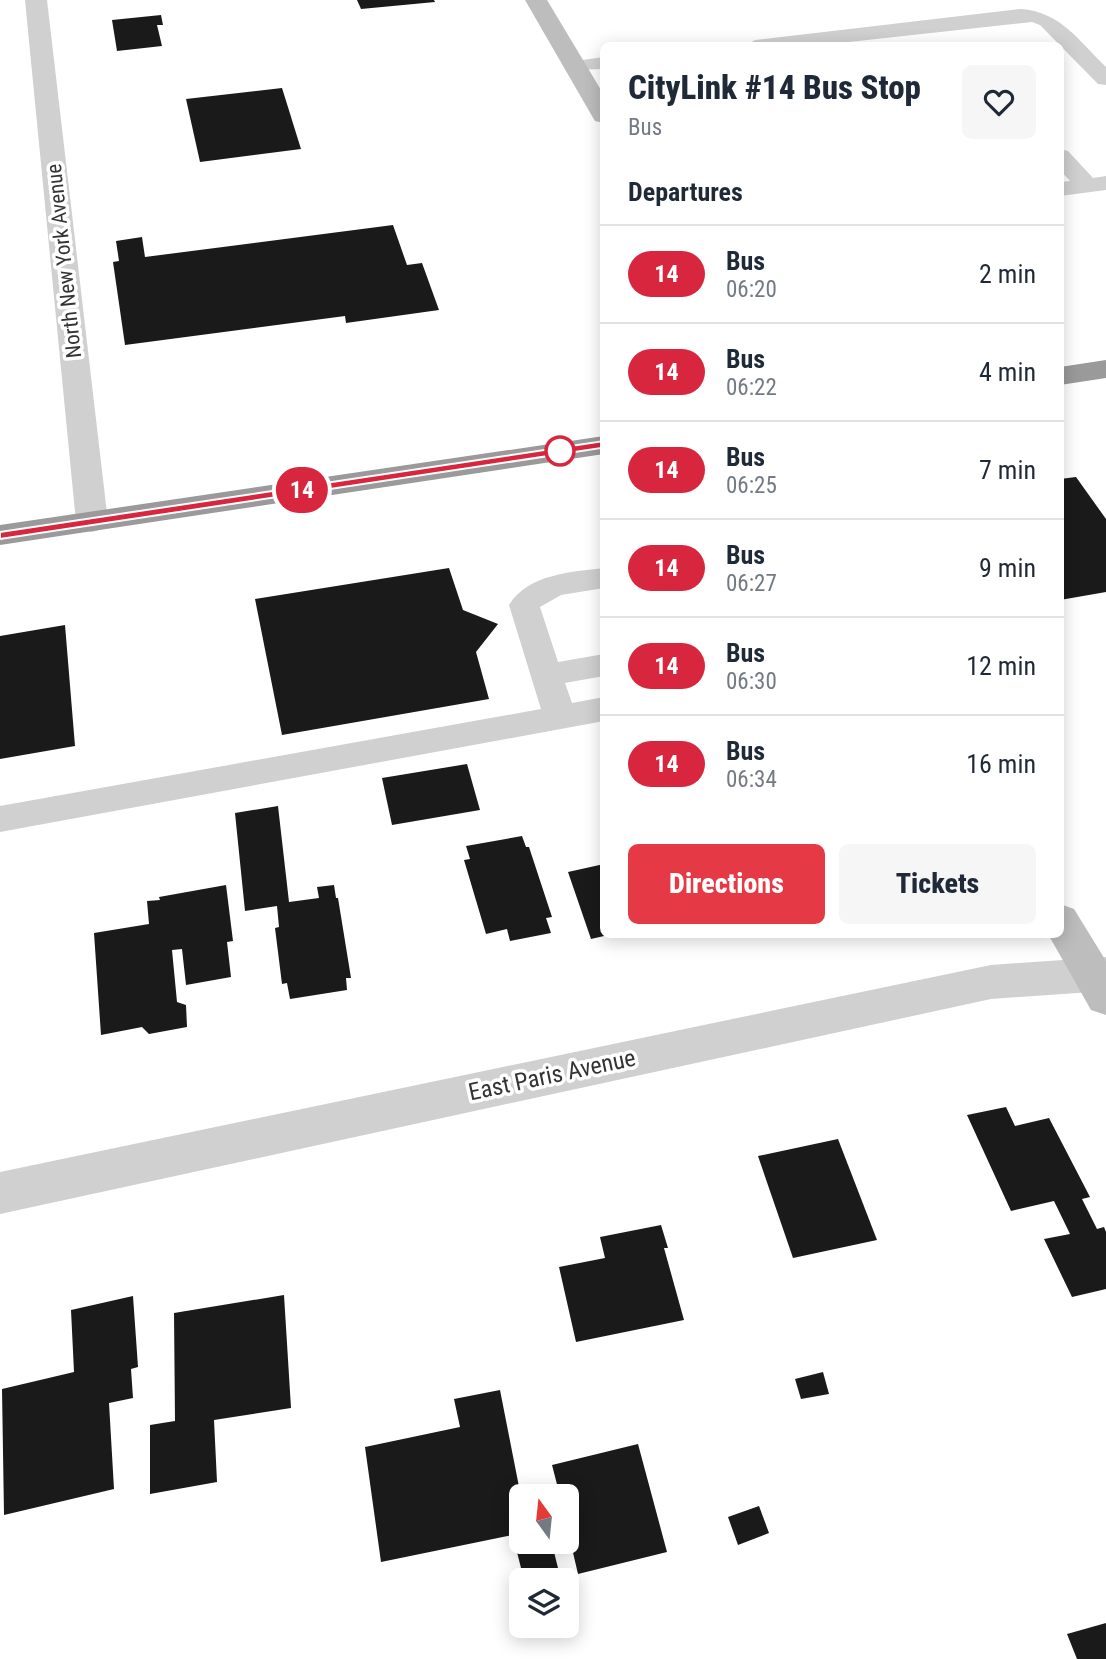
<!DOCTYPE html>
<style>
:root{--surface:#fff;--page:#f6f6f7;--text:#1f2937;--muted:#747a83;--line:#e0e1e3;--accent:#e63946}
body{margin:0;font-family:"Roboto Condensed",sans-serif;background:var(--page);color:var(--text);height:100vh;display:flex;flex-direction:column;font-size:26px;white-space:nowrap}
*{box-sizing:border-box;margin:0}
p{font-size:23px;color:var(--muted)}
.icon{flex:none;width:38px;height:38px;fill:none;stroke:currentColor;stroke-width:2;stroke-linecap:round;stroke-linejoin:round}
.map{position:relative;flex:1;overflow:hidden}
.panel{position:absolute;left:600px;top:42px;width:464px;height:896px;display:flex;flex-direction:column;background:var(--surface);border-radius:10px;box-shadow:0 4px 18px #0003}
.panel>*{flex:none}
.badge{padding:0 14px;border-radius:23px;font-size:24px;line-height:46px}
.needle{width:46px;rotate:345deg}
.controls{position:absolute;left:509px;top:1484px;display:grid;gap:14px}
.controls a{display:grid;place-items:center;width:70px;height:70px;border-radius:10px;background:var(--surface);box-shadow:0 4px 18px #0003;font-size:35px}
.map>.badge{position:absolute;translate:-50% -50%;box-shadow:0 0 0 4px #fff}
h2{padding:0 28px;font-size:26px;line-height:63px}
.round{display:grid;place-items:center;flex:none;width:74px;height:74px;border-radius:10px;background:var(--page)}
.overview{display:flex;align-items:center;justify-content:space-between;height:119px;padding:0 28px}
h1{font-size:33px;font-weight:800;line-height:52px}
.action{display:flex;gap:14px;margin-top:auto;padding:14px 28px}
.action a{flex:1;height:80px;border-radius:10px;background:var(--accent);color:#fff;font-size:28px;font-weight:800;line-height:80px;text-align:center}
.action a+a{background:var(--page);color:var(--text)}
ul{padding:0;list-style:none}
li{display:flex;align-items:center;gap:21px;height:98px;padding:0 28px;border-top:2px solid var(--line)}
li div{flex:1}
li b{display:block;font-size:26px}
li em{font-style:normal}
li .badge{min-width:77px;font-weight:700;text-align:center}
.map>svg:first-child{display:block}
.building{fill:#1a1a1a}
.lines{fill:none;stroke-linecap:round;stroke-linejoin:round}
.lane{fill:#d0d0d0;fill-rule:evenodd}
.street{fill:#d0d0d0;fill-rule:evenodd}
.secondary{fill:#bdbdbd;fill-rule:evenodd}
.highway{fill:#9a9a9a;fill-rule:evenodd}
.line{fill:#d7263d;stroke:#fff;stroke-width:2}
.stop-dot{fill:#fff;stroke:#d7263d;stroke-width:3.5}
.labels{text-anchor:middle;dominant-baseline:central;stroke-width:7;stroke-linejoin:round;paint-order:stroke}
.far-street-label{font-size:21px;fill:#333;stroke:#fff}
.street-label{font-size:24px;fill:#333;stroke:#fff}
</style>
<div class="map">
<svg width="1106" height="1659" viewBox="0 0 1106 1659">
<rect width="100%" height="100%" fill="#fff"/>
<g class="building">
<path d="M357,0h77l1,2 -74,7z"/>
<path d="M161,15l2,10h-6l5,21 -45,5 -5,-31z"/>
<path d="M282,88l19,61 -101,13 -14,-63z"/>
<path d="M393,225l14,40 15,-2 17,47 -93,13 -1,-7 -220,29 -12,-83 6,-1 -3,-20 26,-4 3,20z"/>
<path d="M1076,477l30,42v73l-46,8v-121z"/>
<path d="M449,568l14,42 35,14 -22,28 13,47 -207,36 -27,-136z"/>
<path d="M65,625l10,121 -75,13v-123z"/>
<path d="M467,764l13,46 -88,15 -10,-47z"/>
<path d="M278,806l11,96 30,-4 -2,-11 17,-2 2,13h2l13,80h-5l1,12 -57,9 -3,-16 -5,1 -7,-56 4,-1 -2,-21 -32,5 -10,-98z"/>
<path d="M522,836l4,11h3l23,70 -6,1 5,15 -41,8 -3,-12 -21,5 -22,-74 6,-1 -4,-13z"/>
<path d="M604,864v72l-13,3 -23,-67z"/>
<path d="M226,885l7,56 -6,1 4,35 -45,8 -4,-36 -10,1 5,52 9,3 1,22 -38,7 -7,-7 -41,8 -7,-102 55,-9 -2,-23 13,-1 -1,-3z"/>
<path d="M1006,1107l9,19 34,-8 41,79 -8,2 15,30 7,-2 2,5v57l-34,8 -28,-58 26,-5 -16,-33 -43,10 -44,-96z"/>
<path d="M838,1139l39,101 -84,18 -35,-102z"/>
<path d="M661,1225l7,23h-4l20,72 -108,22 -17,-75 46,-9 -5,-21z"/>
<path d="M284,1295l7,113 -77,12 3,62 -67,12v-69l25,-4 -1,-108z"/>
<path d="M133,1296l5,71 -7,2 2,29 -24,5 5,86 -110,26 -2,-126 72,-17 -3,-62z"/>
<path d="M823,1372l6,22 -28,5 -6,-20z"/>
<path d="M500,1390l22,112v31l-141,29 -16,-115 95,-20 -6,-28z"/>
<path d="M638,1444l29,108 -89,22 -11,-47v-31h-7l-8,-31z"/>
<path d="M759,1506l10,27 -31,12 -10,-28z"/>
<path d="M552,1544l9,36h-37l-7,-28z"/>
<path d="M1106,1623v36h-29l-10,-25z"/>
</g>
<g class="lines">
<g class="lane">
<path d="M1021,9c40,3 58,32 85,58v18l-8,-1 -58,-59 -8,-3 -220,24h-67l10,-6z"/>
<path d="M604,57v12l-36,1 -4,-4 4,-4z"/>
<path d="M1060,149l8,2 25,27 13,-2v14l-46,6v-14l10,-1 -10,-11z"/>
<path d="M604,568v20l-43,7 -21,12 18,55 46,-8v22l-39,7 7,20 32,-6v24l-604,111v-26l541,-97 -32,-104c19,-31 62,-33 95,-37z"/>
</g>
<g class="street">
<path d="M25,0h22l61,522 -5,7 -11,3 -11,-3 -5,-7z"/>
<path d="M1106,957v34l-115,8 -991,215v-42l991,-207z"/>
</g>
<g class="secondary">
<path d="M525,0h22l57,95v28l-9,-2 -3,-5z"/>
<path d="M1060,904l14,5 32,52v54l-15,-5 -43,-76h12z"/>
</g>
<g class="highway">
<path d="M1106,360v18l-46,7v-18z"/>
<path d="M604,436v18l-604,91v-20z"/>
</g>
</g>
<path class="line" d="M604,441l4,1v5l-608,92v-7z"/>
<circle class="stop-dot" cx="560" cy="451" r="14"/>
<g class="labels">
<g class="far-street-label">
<text transform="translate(64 261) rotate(-96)">North New York Avenue</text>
</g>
<g class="street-label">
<text transform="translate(552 1075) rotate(-12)">East Paris Avenue</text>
</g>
</g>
</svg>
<div class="controls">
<a><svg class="needle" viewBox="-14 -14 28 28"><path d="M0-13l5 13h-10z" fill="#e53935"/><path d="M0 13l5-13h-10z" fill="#747a83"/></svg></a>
<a><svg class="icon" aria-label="layers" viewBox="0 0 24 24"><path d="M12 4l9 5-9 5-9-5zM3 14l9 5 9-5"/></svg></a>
</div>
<b class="badge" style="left:302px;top:490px;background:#d7263d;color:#fff">14</b>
<section class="panel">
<div class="overview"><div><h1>CityLink #14 Bus Stop</h1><p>Bus</p></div><a class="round"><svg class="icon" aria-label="heart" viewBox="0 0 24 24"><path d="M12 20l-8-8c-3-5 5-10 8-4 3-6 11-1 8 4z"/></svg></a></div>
<h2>Departures</h2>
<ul>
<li><span class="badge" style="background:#d7263d;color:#fff">14</span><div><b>Bus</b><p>06:20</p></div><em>2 min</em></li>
<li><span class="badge" style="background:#d7263d;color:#fff">14</span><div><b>Bus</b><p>06:22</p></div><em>4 min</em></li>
<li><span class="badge" style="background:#d7263d;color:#fff">14</span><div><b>Bus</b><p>06:25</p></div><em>7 min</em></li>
<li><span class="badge" style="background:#d7263d;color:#fff">14</span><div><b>Bus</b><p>06:27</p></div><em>9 min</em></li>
<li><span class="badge" style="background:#d7263d;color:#fff">14</span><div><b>Bus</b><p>06:30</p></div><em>12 min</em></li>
<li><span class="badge" style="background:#d7263d;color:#fff">14</span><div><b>Bus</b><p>06:34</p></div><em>16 min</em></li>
</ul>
<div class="action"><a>Directions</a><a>Tickets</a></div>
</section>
</div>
